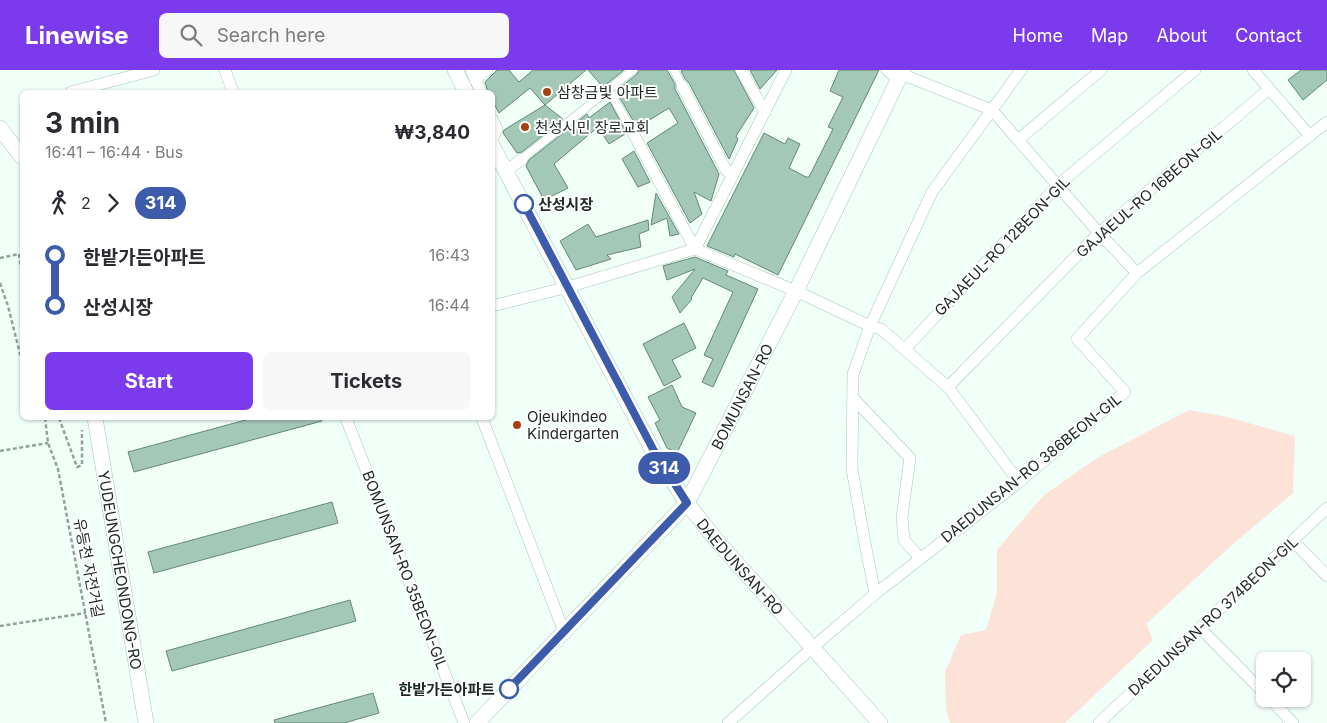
<!DOCTYPE html>
<meta charset="utf-8">
<style>
:root{--surface:#fff;--page:#f7f7f7;--text:#2b2b33;--muted:#7c7c81;--accent:#7c3aed}
body{margin:0;font-family:Inter,"Noto Sans KR",sans-serif;background:var(--page);color:var(--text);height:100vh;display:flex;flex-direction:column;font-size:19px;white-space:nowrap}
*{box-sizing:border-box;margin:0}
p{font-size:16px;color:var(--muted)}
.icon{flex:none;width:28px;height:28px;fill:none;stroke:currentColor;stroke-width:2;stroke-linecap:round;stroke-linejoin:round}
.map{position:relative;flex:1;overflow:hidden}
.panel{position:absolute;left:20px;top:20px;width:475px;height:330px;display:flex;flex-direction:column;background:var(--surface);border-radius:8px;box-shadow:0 1px 4px #0004}
.panel>*{flex:none}
.badge{padding:0 10px;border-radius:16px;font-size:18px;line-height:32px}
.fabs{position:absolute;left:1256px;top:582px;display:grid;gap:10px}
.fabs a{display:grid;place-items:center;width:55px;height:55px;border-radius:8px;background:var(--surface);box-shadow:0 1px 4px #0004;font-size:25px}
.map>.badge{position:absolute;translate:-50% -50%;box-shadow:0 0 0 2px #fff}
.legs{display:flex;align-items:center;gap:8px;height:55px;padding:0 25px;font-size:16px}
.legs p{margin-inline-start:auto}
.head{display:flex;align-items:center;justify-content:space-between;height:85px;padding:0 25px}
h1{font-size:28px;font-weight:700;line-height:38px}
.primary-button{display:flex;gap:10px;margin-top:auto;padding:10px 25px}
.primary-button a{flex:1;height:58px;border-radius:8px;background:var(--accent);color:#fff;font-size:20px;font-weight:700;line-height:58px;text-align:center}
.primary-button a+a{background:var(--page);color:var(--text)}
ul{padding:0 25px;list-style:none}
li{display:flex;align-items:center;gap:18px;height:50px;font-size:19px}
li i{display:grid;place-items:center;width:8px;height:100%;margin:0 6px;background:currentColor}
li i::after{content:'';width:12px;height:12px;margin:-6px;border:4px solid;border-radius:50%;background:var(--surface)}
li p{margin-inline-start:auto}
li:first-child i{background:linear-gradient(#0000 50%,currentColor 0)}
li:last-child i{background:linear-gradient(currentColor 50%,#0000 0)}
header{display:flex;align-items:center;gap:30px;box-sizing:border-box;height:70px;padding:0 25px;background:var(--accent);color:#fff}
header strong{font-size:24px}
nav{display:flex;gap:28px;margin-inline-start:auto;font-size:18px}
.search{width:350px;height:45px;background:var(--page);display:flex;align-items:center;gap:12px;box-sizing:border-box;padding:0 18px;border-radius:8px;color:var(--muted);font-size:19px}
.map>svg:first-child{display:block}
.green{fill:#fde2d8}
.building{fill:#a4c8b8;stroke:#648778}
.lines{fill:none;stroke-linecap:round;stroke-linejoin:round}
.pedestrian-casing{stroke:#a3c8b8;stroke-width:9}
.minor-casing{stroke:#a3c8b8;stroke-width:12}
.secondary-casing{stroke:#a3c8b8;stroke-width:16}
.path{stroke:#93a29b;stroke-width:2.5;stroke-dasharray:4 2.5;stroke-linecap:butt}
.pedestrian{stroke:#fff;stroke-width:8}
.minor{stroke:#fff;stroke-width:11}
.secondary{stroke:#fff;stroke-width:15}
.line-1-casing{stroke:#fff;stroke-width:11}
.line-1{stroke:#3d5bab;stroke-width:8}
.poi-dot{fill:#a6420f;stroke:#fff;stroke-width:2}
.stop-1-dot{fill:#fff;stroke:#3d5bab;stroke-width:2.5}
.labels{text-anchor:middle;dominant-baseline:central;stroke-width:4;stroke-linejoin:round;paint-order:stroke}
.poi-label{font-size:15px;fill:#1c2a24;stroke:#fff;text-anchor:start}
.street-label{font-size:15px;fill:#1c2a24;stroke:#fff}
.stop-label{font-size:15px;font-weight:bold;fill:#1c2a24;stroke:#fff;text-anchor:start}
</style>
<header>
<strong>Linewise</strong>
<div class="search"><svg class="icon" aria-label="search" viewBox="0 0 24 24"><circle cx="10" cy="10" r="6"/><path d="M15 15l6 6"/></svg>Search here</div>
<nav><a>Home</a><a>Map</a><a>About</a><a>Contact</a></nav>
</header>
<div class="map">
<svg width="1327" height="653" viewBox="0 0 1327 653">
<rect width="100%" height="100%" fill="#f0fff8"/>
<path class="green" d="M1189,340l38,7 68,19 -2,57 -61,52 -86,79 7,16 -88,83h-115l-4,-14 -1,-37 16,-37 25,-5 11,-37v-43l46,-54 54,-38z"/>
<g class="building">
<path d="M497,0h12l10,12 14,-12h53l-41,35 -15,-17 -31,25 -7,-13v-8h-4l-3,-10z"/>
<path d="M588,0h36l-21,17z"/>
<path d="M639,0h28l8,14v5l44,85 -8,27 -17,-9 8,22 -12,9 -43,-80 31,-20 -9,-15 -31,19 -3,-3 -19,-33 21,-17z"/>
<path d="M683,0h51l20,38 -18,28 2,3 -9,20 -40,-76 -4,-4 -4,-8z"/>
<path d="M750,0h27l-17,19z"/>
<path d="M839,0h40l-101,205 -43,-21 -1,3 -27,-11 57,-113 21,11 3,-6 12,6 -11,24 17,9h3l24,-48 -5,-2 15,-30 -13,-6z"/>
<path d="M1301,0h26v10l-24,20 -15,-20z"/>
<path d="M610,32l15,28v4l-16,10 -11,-17 -44,37 14,24 -24,12 -18,-34 3,-6 58,-46 2,4z"/>
<path d="M545,35l18,14 -41,33 -5,1 -14,-20 1,-3z"/>
<path d="M634,81l16,31 -12,5 -16,-28z"/>
<path d="M656,123l23,41 -9,2 -3,-18 -16,7z"/>
<path d="M648,150l1,10 -10,4 2,13 -34,8 4,4 -35,11 -16,-29 28,-17 8,13z"/>
<path d="M695,187l33,14 -2,4 32,14 -45,98 -11,-5 11,-23 -9,-4 29,-63 -30,-14 -12,20 1,1 -12,14 -8,-16 23,-28 -28,11 -4,-14z"/>
<path d="M684,253l12,25 -24,12 9,17 -17,9 -21,-42z"/>
<path d="M672,315l10,22 14,6 -19,40 -10,-5 -12,-25 5,-3 -12,-23z"/>
<path d="M253,348h68l1,3 -188,51 -6,-20z"/>
<path d="M332,432l6,21 -184,50 -6,-21z"/>
<path d="M350,530l6,21 -184,50 -6,-20z"/>
<path d="M373,623l6,20 -35,10h-69l-1,-3z"/>
</g>
<g class="lines">
<defs>
<g id="pedestrian">
<path d="M674,0l8,16"/>
<path d="M609,20l23,41"/>
<path d="M522,89l111,-89"/>
</g>
<g id="minor">
<path d="M225,0l8,22"/>
<path d="M471,0l10,22"/>
<path d="M741,0l24,42"/>
<path d="M887,0l11,10"/>
<path d="M1253,0l57,66"/>
<path d="M901,4l91,36 107,123 38,40"/>
<path d="M475,10l12,-10"/>
<path d="M682,16l44,84 7,5"/>
<path d="M71,22l83,-22"/>
<path d="M492,49l5,10 -5,11"/>
<path d="M632,61l63,118 101,42 74,35 11,3 67,58 71,95"/>
<path d="M1018,70l83,-70"/>
<path d="M506,101l16,-12"/>
<path d="M492,236l76,-19 127,-38 91,-179"/>
<path d="M905,279l153,-164 137,-115"/>
<path d="M948,317l151,-154 170,-144"/>
<path d="M853,328l57,60 -8,59 2,23 16,18"/>
<path d="M346,348l118,305"/>
<path d="M482,348l82,214"/>
<path d="M1293,471l34,35"/>
<path d="M875,524l-11,-56 -12,-69 1,-95 17,-48 62,-134 89,-122"/>
<path d="M1200,558l65,66"/>
<path d="M1270,629l23,24"/>
<path d="M728,653l84,-75 63,-54 144,-112 106,-90 -48,-53 60,-66 190,-151"/>
<path d="M1099,653l228,-215"/>
</g>
<g id="secondary">
<path d="M455,0l11,22"/>
<path d="M0,58l22,29"/>
<path id="s1" d="M492,75l161,306 34,52 30,38 163,182"/>
<path id="s2" d="M95,348l51,305"/>
<path id="s3" d="M477,653l210,-220 109,-212 107,-221"/>
</g>
</defs>
<use href="#pedestrian" class="pedestrian-casing"/>
<use href="#minor" class="minor-casing"/>
<use href="#secondary" class="secondary-casing"/>
<g class="path">
<path d="M0,188l19,-4 3,21"/>
<path d="M0,213l8,23 14,56"/>
<path d="M45,348l3,25 10,26 48,254"/>
<path d="M59,348l18,49 5,-2v-35"/>
<path d="M0,381l48,-8"/>
<path d="M0,556l86,-13"/>
</g>
<use href="#pedestrian" class="pedestrian"/>
<use href="#minor" class="minor"/>
<use href="#secondary" class="secondary"/>
</g>
<g class="lines">
<defs>
<path id="line-1" d="M509,619l178,-186 -33,-52 -130,-247"/>
</defs>
<use href="#line-1" class="line-1-casing"/>
<use href="#line-1" class="line-1"/>
</g>
<g class="poi-dot">
<circle cx="547" cy="22" r="5"/>
<circle cx="525" cy="57" r="5"/>
<circle cx="517" cy="355" r="5"/>
</g>
<g class="stop-1-dot">
<circle cx="524" cy="134" r="9"/>
<circle cx="509" cy="619" r="9"/>
</g>
<g class="labels">
<g class="poi-label">
<text x="557" y="22">삼창금빛 아파트</text>
<text x="535" y="57">천성시민 장로교회</text>
<text x="527" y="346">Ojeukindeo<tspan x="527" dy="17">Kindergarten</tspan></text>
</g>
<g class="street-label">
<text transform="translate(1149 123) rotate(-41)">GAJAEUL-RO 16BEON-GIL</text>
<text transform="translate(1002 176) rotate(-46)">GAJAEUL-RO 12BEON-GIL</text>
<text stroke="none"><textPath href="#s3" startOffset="424">BOMUNSAN-RO</textPath></text>
<text transform="translate(1031 398) rotate(-39)">DAEDUNSAN-RO 386BEON-GIL</text>
<text stroke="none"><textPath href="#s1" startOffset="491">DAEDUNSAN-RO</textPath></text>
<text transform="translate(89 498) rotate(79)">유등천 자전거길</text>
<text stroke="none"><textPath href="#s2" startOffset="154">YUDEUNGCHEONDONG-RO</textPath></text>
<text transform="translate(405 500) rotate(69)">BOMUNSAN-RO 35BEON-GIL</text>
<text transform="translate(1213 546) rotate(-43)">DAEDUNSAN-RO 374BEON-GIL</text>
</g>
<g class="stop-label">
<text x="538" y="134">산성시장</text>
<text x="495" y="619" text-anchor="end">한밭가든아파트</text>
</g>
</g>
</svg>
<div class="fabs">
<a><svg class="icon" aria-label="locate" viewBox="0 0 24 24"><circle cx="12" cy="12" r="6"/><path d="M12 2v4M12 18v4M2 12h4M18 12h4"/></svg></a>
</div>
<b class="badge" style="left:664px;top:398px;background:#3d5bab;color:#fff">314</b>
<section class="panel">
<div class="head"><div><h1>3 min</h1><p>16:41 – 16:44 · Bus</p></div><b>₩3,840</b></div>
<div class="legs"><svg class="icon" aria-label="walk" viewBox="0 0 24 24"><circle cx="13" cy="4" r="2"/><path d="M13 8l-2 6 4 7M11 14l-3 7M7 12l3-4h3l4 4"/></svg>2<svg class="icon" aria-label="forward" viewBox="0 0 24 24"><path d="M9 5l7 7-7 7"/></svg><b class="badge" style="background:#3d5bab;color:#fff">314</b></div>
<ul>
<li><i style="color:#3d5bab"></i><b>한밭가든아파트</b><p>16:43</p></li>
<li><i style="color:#3d5bab"></i><b>산성시장</b><p>16:44</p></li>
</ul>
<div class="primary-button"><a>Start</a><a>Tickets</a></div>
</section>
</div>
